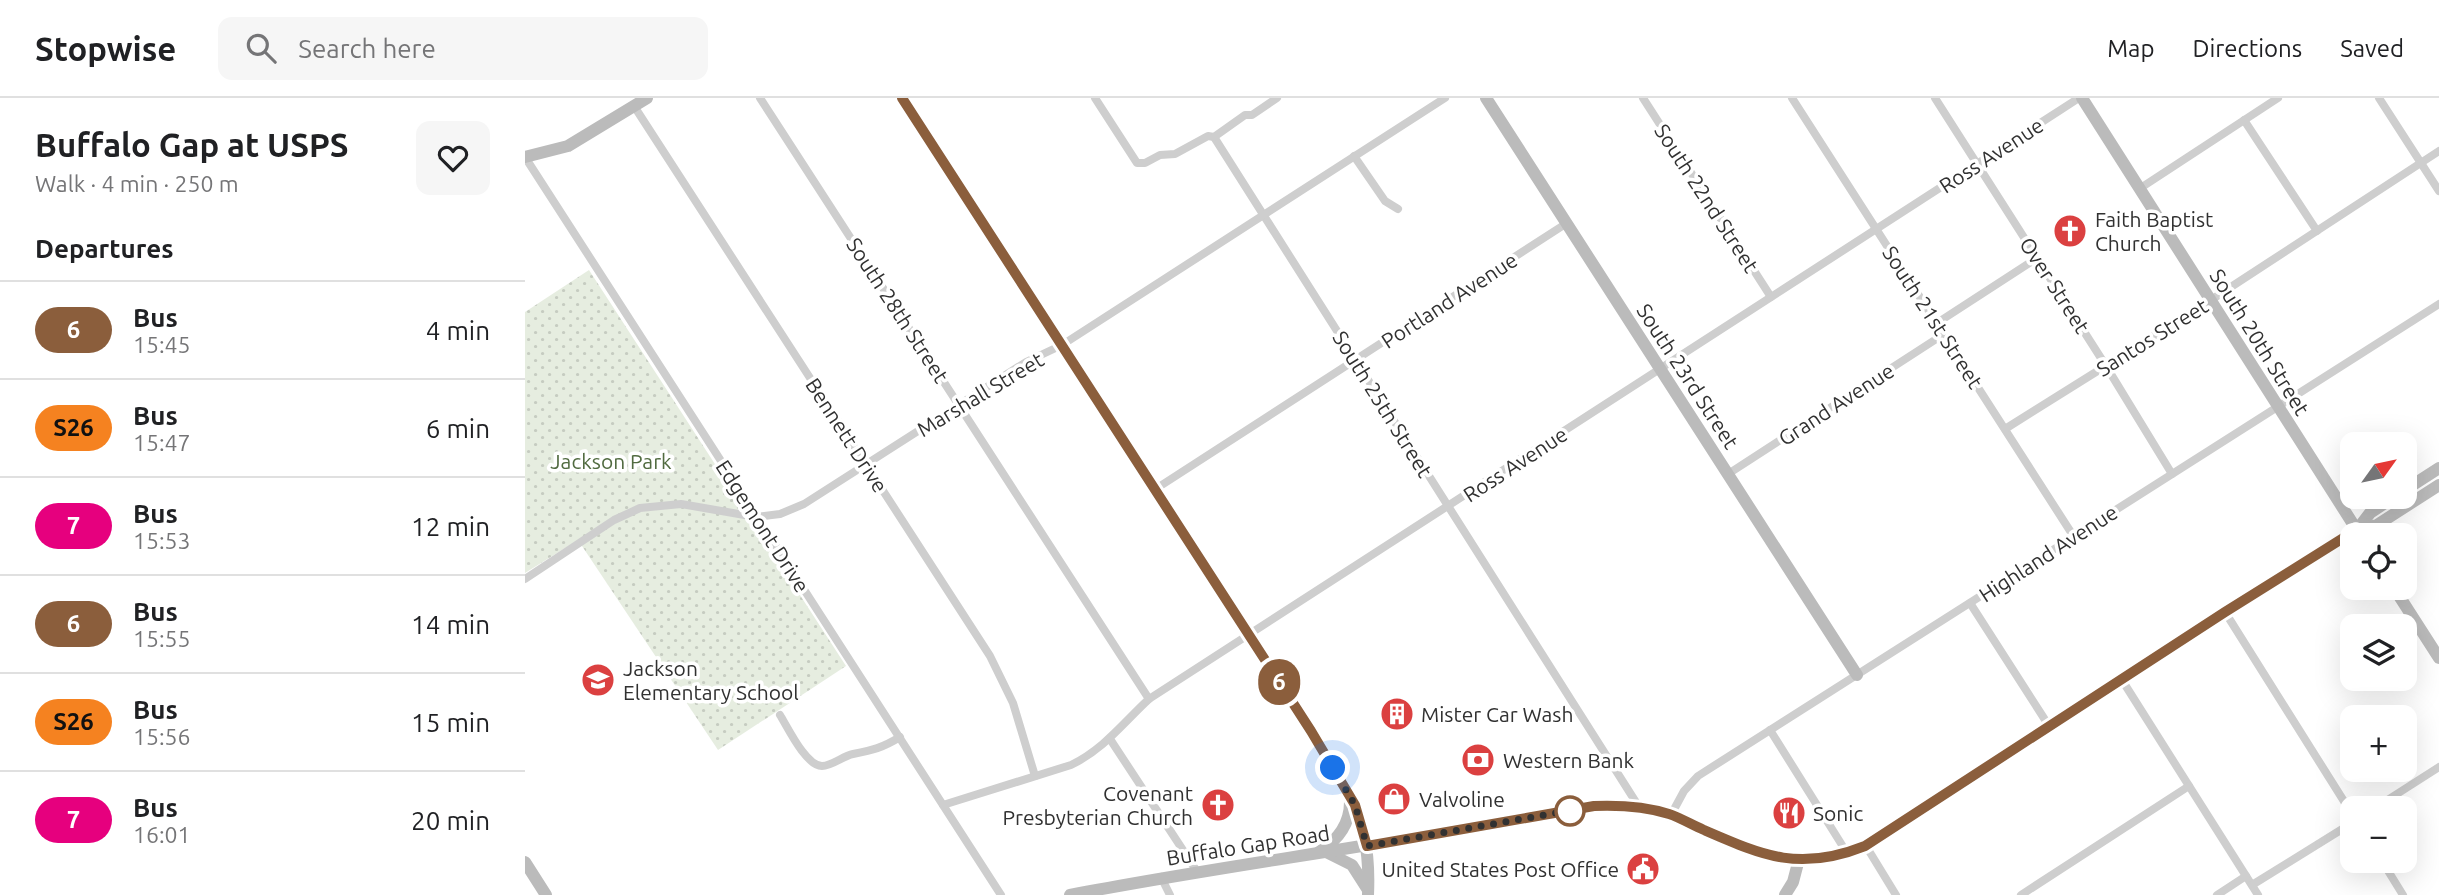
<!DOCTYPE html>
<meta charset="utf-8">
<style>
:root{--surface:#fff;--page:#f6f6f6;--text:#202124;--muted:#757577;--line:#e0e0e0}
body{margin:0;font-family:Ubuntu,sans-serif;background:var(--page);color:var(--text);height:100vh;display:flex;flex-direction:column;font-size:26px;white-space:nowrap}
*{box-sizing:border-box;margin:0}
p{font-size:23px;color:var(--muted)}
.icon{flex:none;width:38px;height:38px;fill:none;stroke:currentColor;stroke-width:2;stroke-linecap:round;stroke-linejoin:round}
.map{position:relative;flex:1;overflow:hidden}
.side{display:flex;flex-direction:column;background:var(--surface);width:525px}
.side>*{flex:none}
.badge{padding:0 14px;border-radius:23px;font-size:24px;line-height:46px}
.needle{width:46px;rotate:57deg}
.buttons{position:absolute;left:1815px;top:334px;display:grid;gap:14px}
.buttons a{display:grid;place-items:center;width:77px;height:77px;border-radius:14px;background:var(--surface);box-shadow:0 7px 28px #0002;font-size:35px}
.you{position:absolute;width:35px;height:35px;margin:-18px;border:5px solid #fff;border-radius:50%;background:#1a73e8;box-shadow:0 0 0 10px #1a73e833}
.map>.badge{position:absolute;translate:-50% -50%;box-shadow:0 0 0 4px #fff}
h2{padding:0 35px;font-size:26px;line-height:63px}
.round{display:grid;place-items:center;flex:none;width:74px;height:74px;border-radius:14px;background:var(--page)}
.headline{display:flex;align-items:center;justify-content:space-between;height:119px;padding:0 35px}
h1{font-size:33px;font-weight:700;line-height:52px}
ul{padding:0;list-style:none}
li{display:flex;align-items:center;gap:21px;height:98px;padding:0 35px;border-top:2px solid var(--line)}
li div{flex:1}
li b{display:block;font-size:26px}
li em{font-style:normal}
li .badge{min-width:77px;font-weight:700;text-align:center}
header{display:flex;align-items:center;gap:42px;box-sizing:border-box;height:98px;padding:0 35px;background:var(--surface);border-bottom:2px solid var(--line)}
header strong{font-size:33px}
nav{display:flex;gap:38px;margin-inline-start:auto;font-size:24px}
.search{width:490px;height:63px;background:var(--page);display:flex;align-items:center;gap:18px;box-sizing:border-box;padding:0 24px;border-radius:14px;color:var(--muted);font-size:26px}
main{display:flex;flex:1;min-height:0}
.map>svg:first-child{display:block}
.park{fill:url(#park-dots)}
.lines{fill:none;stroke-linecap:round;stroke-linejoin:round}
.street{stroke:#cecece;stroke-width:8}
.secondary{stroke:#bbb;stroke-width:12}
.line-casing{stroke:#fff;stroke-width:16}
.line{stroke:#8b5e3c;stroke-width:10}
.walk{stroke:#313131;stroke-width:7;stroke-dasharray:0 12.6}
.stop-dot{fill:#fff;stroke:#8b5e3c;stroke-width:3.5}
.labels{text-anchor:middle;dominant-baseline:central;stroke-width:7;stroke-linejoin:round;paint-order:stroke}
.street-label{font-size:21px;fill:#313131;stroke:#fff}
.poi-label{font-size:21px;fill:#313131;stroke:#fff;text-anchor:start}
.park-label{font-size:21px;fill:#516b40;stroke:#fff}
</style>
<header>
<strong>Stopwise</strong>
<div class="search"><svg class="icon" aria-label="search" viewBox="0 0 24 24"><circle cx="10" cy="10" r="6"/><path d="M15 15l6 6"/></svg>Search here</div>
<nav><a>Map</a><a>Directions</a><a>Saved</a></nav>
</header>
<main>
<section class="side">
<div class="headline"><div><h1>Buffalo Gap at USPS</h1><p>Walk · 4 min · 250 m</p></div><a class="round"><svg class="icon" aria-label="heart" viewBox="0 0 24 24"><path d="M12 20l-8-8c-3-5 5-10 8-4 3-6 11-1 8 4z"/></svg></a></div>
<h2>Departures</h2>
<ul>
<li><span class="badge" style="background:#8b5e3c;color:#fff">6</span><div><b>Bus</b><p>15:45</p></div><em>4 min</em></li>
<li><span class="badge" style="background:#f58220;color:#111">S26</span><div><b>Bus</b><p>15:47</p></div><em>6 min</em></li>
<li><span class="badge" style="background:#e6007e;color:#fff">7</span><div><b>Bus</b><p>15:53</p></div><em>12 min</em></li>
<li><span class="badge" style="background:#8b5e3c;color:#fff">6</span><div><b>Bus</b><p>15:55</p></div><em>14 min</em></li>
<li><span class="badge" style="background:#f58220;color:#111">S26</span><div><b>Bus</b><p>15:56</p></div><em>15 min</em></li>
<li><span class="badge" style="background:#e6007e;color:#fff">7</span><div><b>Bus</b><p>16:01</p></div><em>20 min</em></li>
</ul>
</section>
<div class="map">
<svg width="1914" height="797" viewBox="0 0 1914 797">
<defs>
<pattern id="park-dots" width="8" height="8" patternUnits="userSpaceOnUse" patternTransform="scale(1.75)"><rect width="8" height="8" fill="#e6ede0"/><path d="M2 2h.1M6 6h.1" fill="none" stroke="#c6ccc1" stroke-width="1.8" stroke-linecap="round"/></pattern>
</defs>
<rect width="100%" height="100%" fill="#fff"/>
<path class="park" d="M64,172l257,396 -128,84 -140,-210 -53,33v-261z"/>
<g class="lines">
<g class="street">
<path d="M235,0l389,601"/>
<path d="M570,0l42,65h8l15,-8 15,-1 33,-18 6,1 425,670"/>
<path d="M1118,0l128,199"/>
<path d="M1267,0l282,439"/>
<path d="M1410,0l171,268 66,108"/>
<path d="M1854,0l60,93"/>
<path d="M109,8l356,550 23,47 22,73"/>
<path d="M1719,22l73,111"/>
<path d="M689,39l31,-22h7l25,-17"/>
<path d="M829,58l31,45 13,8"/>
<path d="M0,59l476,738"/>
<path d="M1614,91l139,-91"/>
<path d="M1412,225l100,-65"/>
<path d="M1480,331l206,-129 228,-149"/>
<path d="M1203,376l216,-140"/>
<path d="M629,392l413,-267"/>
<path d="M0,481l89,-59 26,-12 41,-4 75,13 24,-3 24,-10 222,-142 36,-17 383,-247"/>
<path d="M1445,505l79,123"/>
<path d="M1700,514l127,202"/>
<path d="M1597,582l136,215"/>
<path d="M255,617c8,13 26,51 42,51 10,0 21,-10 31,-12 20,-4 29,-6 47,-17"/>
<path d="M1245,632l77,123"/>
<path d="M585,641l88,134"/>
<path d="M418,707l128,-40c33,-16 52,-42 78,-66l930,-601"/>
<path d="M1850,710l64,-41"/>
<path d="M1146,717l13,-24 14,-15 741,-472"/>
<path d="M1341,748l30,49"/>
<path d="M1857,763l21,34"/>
<path d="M636,779l9,18"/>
<path d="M1727,787l100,-62"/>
<path d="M1496,797l168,-109"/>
<path d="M1692,797l29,-19"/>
</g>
<g class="secondary">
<path d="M377,0l439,682c23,39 29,70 27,115"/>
<path d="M961,0l371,577"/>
<path d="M1557,0l278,437"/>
<path d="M0,59l43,-11 79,-48"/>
<path d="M1880,392l34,-22"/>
<path d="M1832,432l13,-17 24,-16"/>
<path d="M1869,490l45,70"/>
<path d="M794,754c19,-12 31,-28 31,-50"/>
<path d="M801,754l26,13 16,25"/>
<path d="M0,764l21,33"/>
<path d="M545,797c124,-24 250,-41 375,-63 35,-6 70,-12 105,-18 29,-5 59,-12 89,-7 22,4 40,12 60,21 61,27 100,44 167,18l359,-234 131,-82 21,-5 62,-40"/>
<path d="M1260,797l8,-13 6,-23"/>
</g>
</g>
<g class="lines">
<defs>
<path id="line" d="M377,0l409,633 44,74 12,41 227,-40c26,-1 50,0 75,8 12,4 23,11 35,16 60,26 96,42 161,16l360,-234 131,-82 4,6"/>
</defs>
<use href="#line" class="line-casing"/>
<use href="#line" class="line"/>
<path class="walk" d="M808,670l22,37 12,41 206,-36 -3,1"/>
</g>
<defs>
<symbol id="church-disc" viewBox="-11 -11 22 22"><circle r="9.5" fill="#db4040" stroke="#fff"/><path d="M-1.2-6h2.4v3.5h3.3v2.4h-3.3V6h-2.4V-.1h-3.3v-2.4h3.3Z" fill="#fff"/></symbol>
<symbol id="school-disc" viewBox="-11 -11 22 22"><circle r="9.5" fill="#db4040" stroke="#fff"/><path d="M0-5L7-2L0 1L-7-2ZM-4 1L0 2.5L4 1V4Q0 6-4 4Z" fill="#fff"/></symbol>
<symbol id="building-disc" viewBox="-11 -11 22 22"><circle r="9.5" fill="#db4040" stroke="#fff"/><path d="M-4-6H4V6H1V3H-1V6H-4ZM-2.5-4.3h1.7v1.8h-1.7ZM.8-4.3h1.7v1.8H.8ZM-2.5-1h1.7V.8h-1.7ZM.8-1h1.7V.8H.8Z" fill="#fff"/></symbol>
<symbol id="bank-disc" viewBox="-11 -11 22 22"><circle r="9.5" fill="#db4040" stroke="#fff"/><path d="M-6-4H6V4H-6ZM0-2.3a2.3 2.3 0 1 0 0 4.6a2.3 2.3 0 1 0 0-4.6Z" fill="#fff"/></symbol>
<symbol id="shop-disc" viewBox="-11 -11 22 22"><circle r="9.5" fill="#db4040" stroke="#fff"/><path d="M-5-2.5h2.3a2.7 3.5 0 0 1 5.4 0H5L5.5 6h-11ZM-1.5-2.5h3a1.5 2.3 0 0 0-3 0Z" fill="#fff"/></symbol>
<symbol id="restaurant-disc" viewBox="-11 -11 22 22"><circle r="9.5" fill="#db4040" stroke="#fff"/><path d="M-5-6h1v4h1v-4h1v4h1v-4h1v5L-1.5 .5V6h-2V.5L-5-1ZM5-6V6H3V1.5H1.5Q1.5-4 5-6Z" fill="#fff"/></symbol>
<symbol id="civic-disc" viewBox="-11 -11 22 22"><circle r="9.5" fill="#db4040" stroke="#fff"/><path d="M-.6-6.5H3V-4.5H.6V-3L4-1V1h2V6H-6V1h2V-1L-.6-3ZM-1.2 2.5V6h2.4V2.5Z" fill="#fff"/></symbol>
</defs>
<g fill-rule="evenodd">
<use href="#church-disc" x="1526" y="114" width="38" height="38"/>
<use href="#school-disc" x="54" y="563" width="38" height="38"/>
<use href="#building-disc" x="853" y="597" width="38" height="38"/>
<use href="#bank-disc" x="934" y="643" width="38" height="38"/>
<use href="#shop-disc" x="850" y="682" width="38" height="38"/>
<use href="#church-disc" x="674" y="688" width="38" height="38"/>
<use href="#restaurant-disc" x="1245" y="696" width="38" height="38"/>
<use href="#civic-disc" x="1099" y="752" width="38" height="38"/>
</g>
<circle class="stop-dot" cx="1045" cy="713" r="14"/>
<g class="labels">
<g class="street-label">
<text transform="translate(1466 57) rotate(-33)">Ross Avenue</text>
<text transform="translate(1182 100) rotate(57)">South 22nd Street</text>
<text transform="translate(1530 187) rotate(57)">Over Street</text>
<text transform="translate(924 202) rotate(-33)">Portland Avenue</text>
<text transform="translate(373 212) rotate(57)">South 28th Street</text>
<text transform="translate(1408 219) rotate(57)">South 21st Street</text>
<text transform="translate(1627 239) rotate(-32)">Santos Street</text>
<text transform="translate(1735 244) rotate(58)">South 20th Street</text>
<text transform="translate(1163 278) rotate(57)">South 23rd Street</text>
<text transform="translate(455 296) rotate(-31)">Marshall Street</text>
<text transform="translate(858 306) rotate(58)">South 25th Street</text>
<text transform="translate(1311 306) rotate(-33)">Grand Avenue</text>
<text transform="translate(322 337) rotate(57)">Bennett Drive</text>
<text transform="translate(990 366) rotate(-33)">Ross Avenue</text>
<text transform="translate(238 428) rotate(57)">Edgemont Drive</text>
<text transform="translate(1523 455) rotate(-33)">Highland Avenue</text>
<text transform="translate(723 747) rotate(-9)">Buffalo Gap Road</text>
</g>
<g class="poi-label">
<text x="1570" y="121">Faith Baptist<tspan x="1570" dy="24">Church</tspan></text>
<text x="98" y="570">Jackson<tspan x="98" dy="24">Elementary School</tspan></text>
<text x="896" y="616">Mister Car Wash</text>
<text x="978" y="662">Western Bank</text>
<text x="668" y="695" text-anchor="end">Covenant<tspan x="668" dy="24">Presbyterian Church</tspan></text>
<text x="894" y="701">Valvoline</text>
<text x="1288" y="715">Sonic</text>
<text x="1094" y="771" text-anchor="end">United States Post Office</text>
</g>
<g class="park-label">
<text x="86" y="363">Jackson Park</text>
</g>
</g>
</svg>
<div class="buttons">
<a><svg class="needle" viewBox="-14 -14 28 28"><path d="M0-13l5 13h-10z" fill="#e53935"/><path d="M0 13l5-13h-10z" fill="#757577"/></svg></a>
<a><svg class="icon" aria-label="locate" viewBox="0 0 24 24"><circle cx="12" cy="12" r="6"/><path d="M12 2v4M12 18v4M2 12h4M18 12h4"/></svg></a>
<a><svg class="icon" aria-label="layers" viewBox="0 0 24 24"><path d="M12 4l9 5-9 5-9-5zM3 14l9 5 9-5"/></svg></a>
<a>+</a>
<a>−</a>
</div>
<div class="you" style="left:808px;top:670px"></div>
<b class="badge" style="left:754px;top:584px;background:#8b5e3c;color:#fff">6</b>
</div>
</main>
